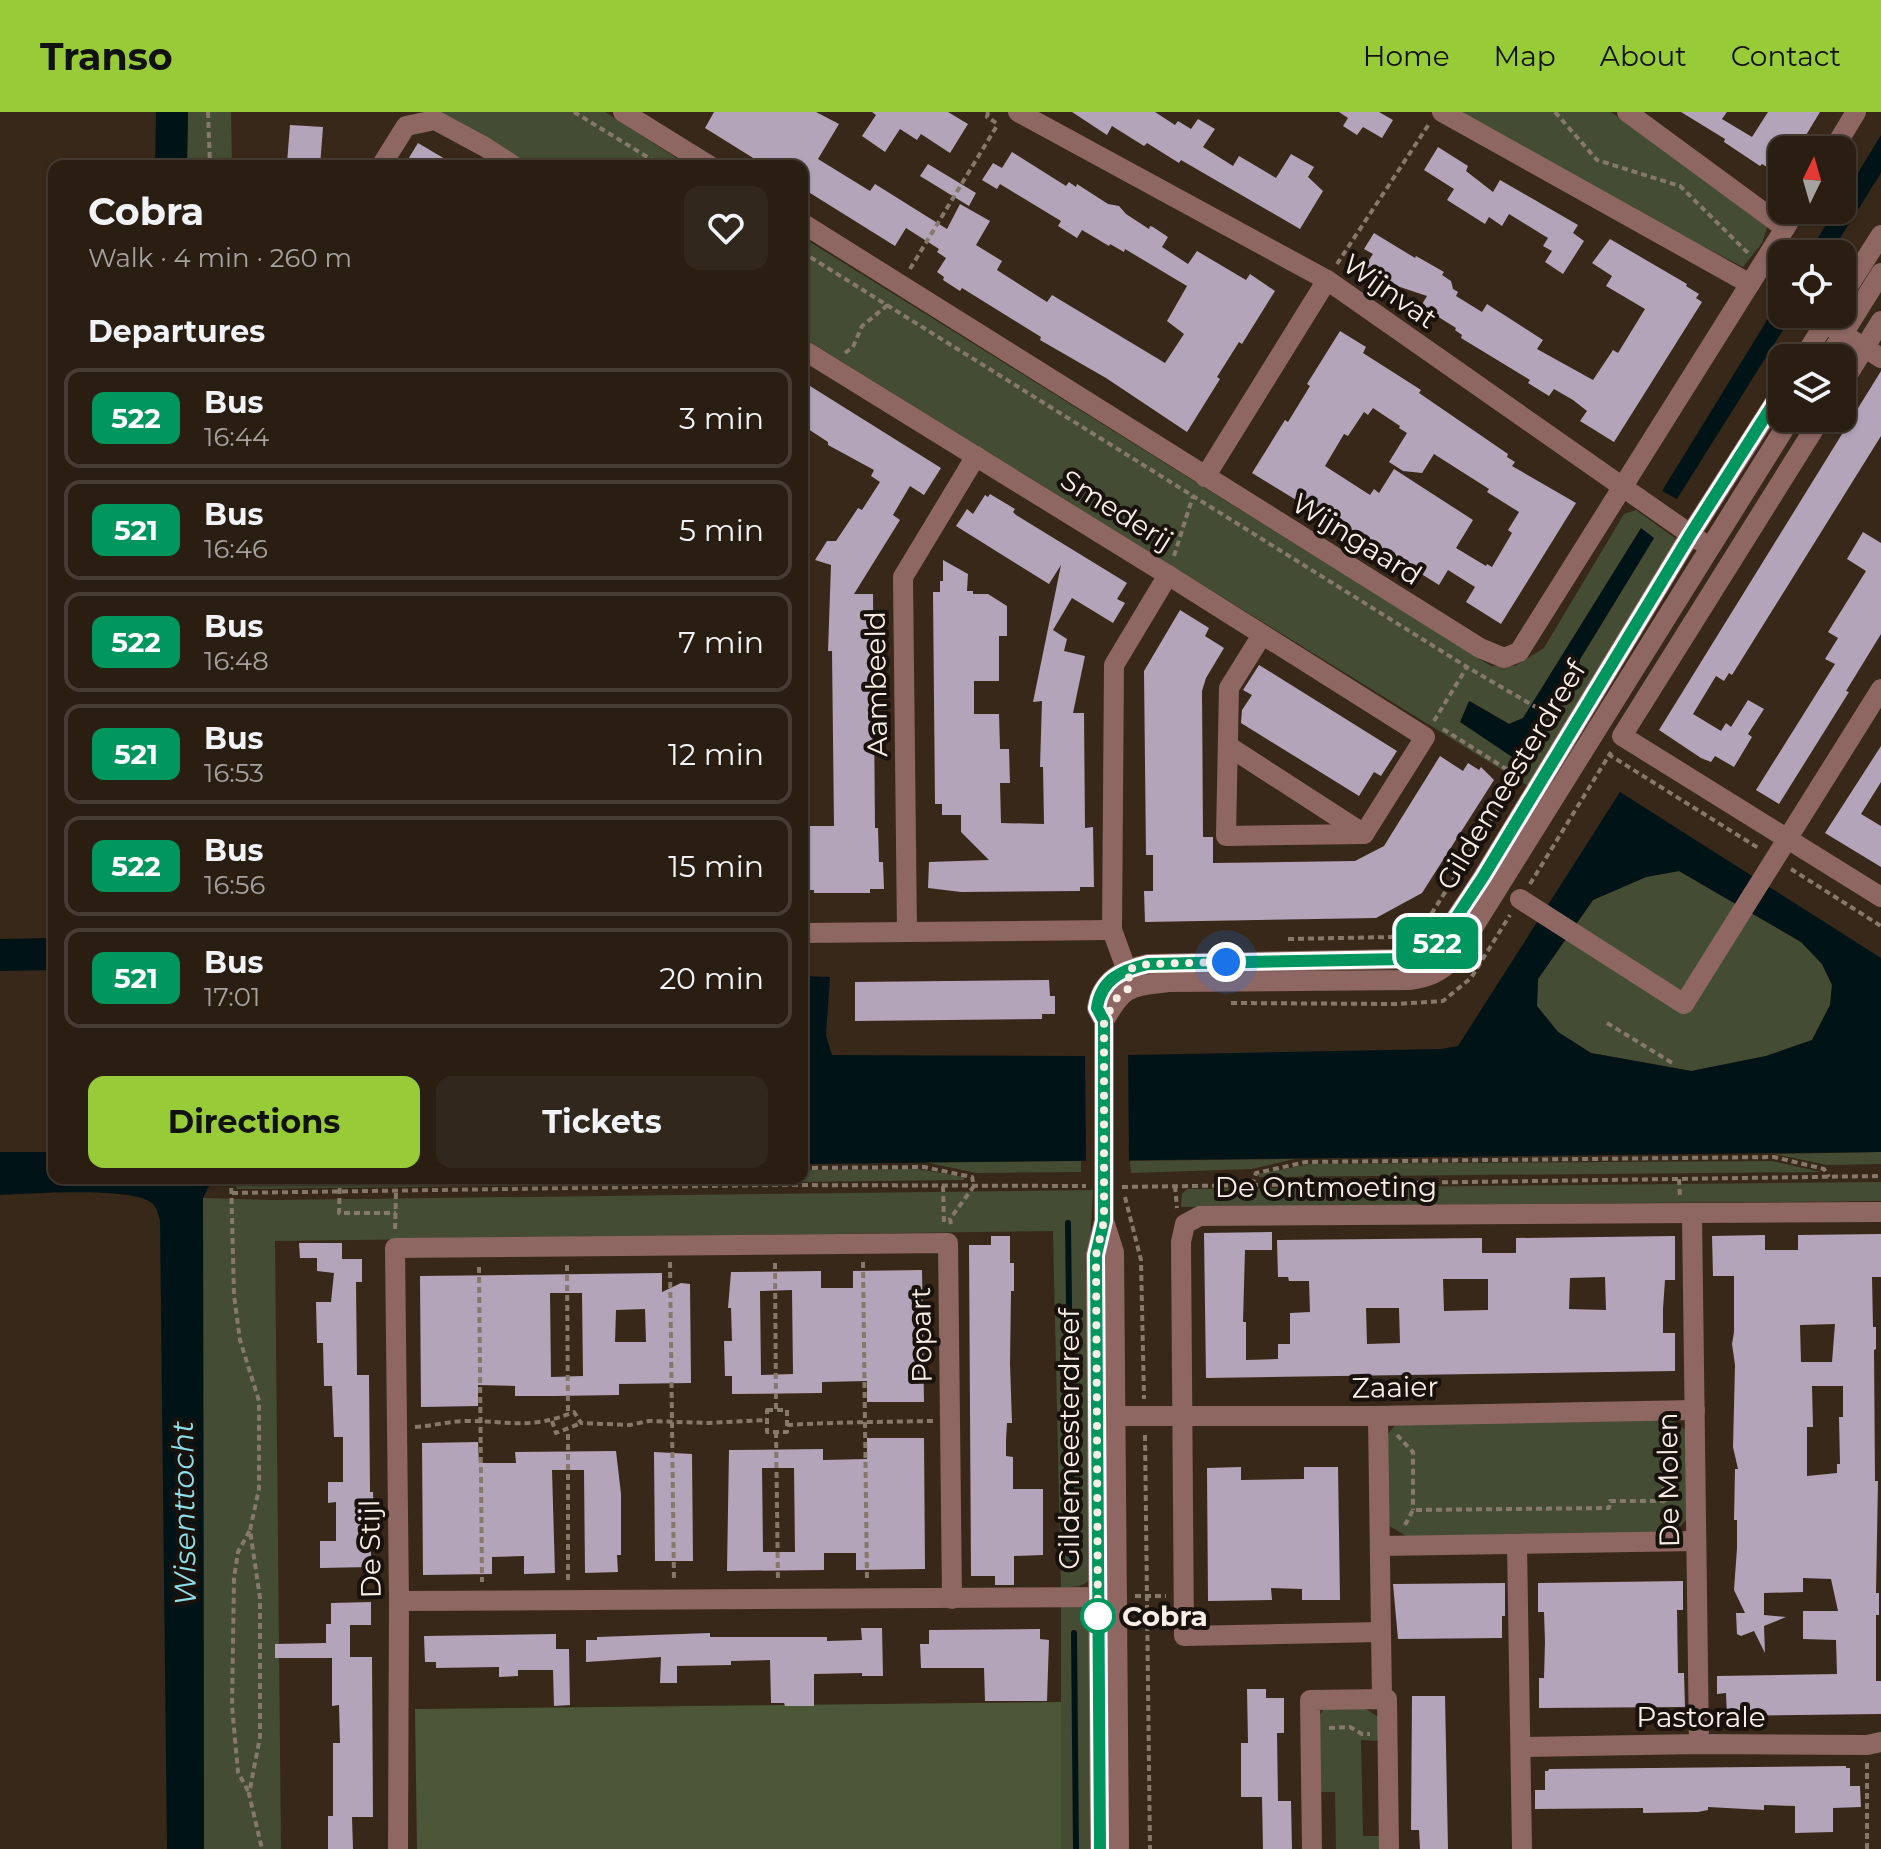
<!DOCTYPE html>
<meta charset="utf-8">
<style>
:root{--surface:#2a1e13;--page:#32271c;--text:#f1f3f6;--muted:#a5a2a0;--line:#463c33;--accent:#98cb38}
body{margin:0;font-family:Montserrat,sans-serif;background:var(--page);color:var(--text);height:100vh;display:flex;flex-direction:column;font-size:30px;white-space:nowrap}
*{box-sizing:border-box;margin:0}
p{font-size:26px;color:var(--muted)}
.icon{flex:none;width:44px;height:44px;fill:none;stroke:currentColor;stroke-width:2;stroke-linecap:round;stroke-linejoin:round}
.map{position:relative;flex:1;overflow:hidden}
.side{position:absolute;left:48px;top:48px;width:760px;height:1024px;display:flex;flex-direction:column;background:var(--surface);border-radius:16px;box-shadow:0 2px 6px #0004,0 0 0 2px var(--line)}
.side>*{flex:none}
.badge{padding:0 16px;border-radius:12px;font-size:28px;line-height:52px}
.needle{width:52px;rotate:5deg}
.controls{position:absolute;left:1768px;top:24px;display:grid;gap:16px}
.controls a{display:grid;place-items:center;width:88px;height:88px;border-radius:16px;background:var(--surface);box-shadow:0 2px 6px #0004,0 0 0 2px var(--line);font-size:40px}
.you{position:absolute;width:40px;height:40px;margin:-20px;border:6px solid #fff;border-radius:50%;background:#1a73e8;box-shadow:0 0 0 12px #1a73e833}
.map>.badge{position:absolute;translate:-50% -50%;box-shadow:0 0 0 4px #fff}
h2{padding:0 40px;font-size:30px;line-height:72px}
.round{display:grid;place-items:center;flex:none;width:84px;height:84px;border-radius:16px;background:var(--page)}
.head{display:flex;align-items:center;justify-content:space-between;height:136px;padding:0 40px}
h1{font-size:38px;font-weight:700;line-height:60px}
.cta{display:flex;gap:16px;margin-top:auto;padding:16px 40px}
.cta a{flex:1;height:92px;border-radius:16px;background:var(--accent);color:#111;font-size:32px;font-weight:700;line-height:92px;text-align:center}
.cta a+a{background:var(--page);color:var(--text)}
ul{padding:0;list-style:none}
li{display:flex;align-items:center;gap:24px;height:100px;margin:0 16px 12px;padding:0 24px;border:4px solid var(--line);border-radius:16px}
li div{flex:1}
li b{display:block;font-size:30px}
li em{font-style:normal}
li .badge{min-width:88px;font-weight:700;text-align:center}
header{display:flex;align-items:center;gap:48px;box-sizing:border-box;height:112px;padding:0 40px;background:var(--accent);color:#111}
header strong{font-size:38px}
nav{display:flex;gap:44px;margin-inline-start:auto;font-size:28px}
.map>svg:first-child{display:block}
.green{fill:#444d34;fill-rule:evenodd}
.forest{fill:#4b5737}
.water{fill:#001418;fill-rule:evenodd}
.pier{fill:#382819}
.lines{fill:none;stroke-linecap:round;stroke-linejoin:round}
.stream{stroke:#001418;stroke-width:6}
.building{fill:#b3a4b9;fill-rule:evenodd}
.path{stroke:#86786b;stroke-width:4;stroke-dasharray:6 4;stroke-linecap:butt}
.minor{stroke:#8e6763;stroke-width:20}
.line-casing{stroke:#fff;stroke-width:18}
.line{stroke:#00965e;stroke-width:12}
.walk{stroke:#f9eee5;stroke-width:8;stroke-dasharray:0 14.4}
.stop-dot{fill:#fff;stroke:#00965e;stroke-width:4}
.labels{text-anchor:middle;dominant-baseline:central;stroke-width:8;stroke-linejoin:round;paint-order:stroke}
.street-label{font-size:28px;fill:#f9eee5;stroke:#19120c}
.stop-label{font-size:28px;font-weight:bold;fill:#f9eee5;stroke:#19120c;text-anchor:start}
.water-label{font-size:30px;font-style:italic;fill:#8bdeea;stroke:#19120c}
</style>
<header>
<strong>Transo</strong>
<nav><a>Home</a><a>Map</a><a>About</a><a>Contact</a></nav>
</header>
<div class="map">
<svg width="1881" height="1737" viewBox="0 0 1881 1737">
<rect width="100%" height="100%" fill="#382819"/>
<g class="green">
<path d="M188,0h43l1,54h-45z"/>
<path d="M439,0h166l84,54h-163z"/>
<path d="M1442,0h169l157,113 -6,18 -19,24z"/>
<path d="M802,125l689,429h24l29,-18 80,-134 12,-4 39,28 -2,18 -145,230 -726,-449zM1641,417l13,9 -136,223 -48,-60 39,23 14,-6z"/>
<path d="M1679,759l122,71 21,22 10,21 -2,20 -18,35 -46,16 -74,15 -101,-18 -33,-21 -21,-26 1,-27 55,-79 53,-23z"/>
<path d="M1881,1040v12l-54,1 -52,-11z"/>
<path d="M1295,1047l-43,10 -121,4 -1,-12z"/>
<path d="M1081,1049v11l-105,1 -51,-11z"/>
<path d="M1772,1049l49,11 -562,5 -1,-3 52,-10z"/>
<path d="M918,1057l46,8v3l-699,9h-28l-3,-6 4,-5h564v-8z"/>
<path d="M1881,1070v19l-700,6 1,-13 5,-5z"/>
<path d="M1093,1078l-4,72v318c-7,8 -18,7 -28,7l-8,-356 -778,10 6,608h-77l-1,-651 71,2z"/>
<path d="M1671,1307l16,12v88l-13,14 -268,3 -18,-11 -2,-89 11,-13z"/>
<path d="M1061,1493l23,1 9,11 2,232h-34z"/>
<path d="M1362,1594l16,11 1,24 -18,-1 2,96h16v13h-43l-1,-57h-17l-1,-71 7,-13z"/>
</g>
<path class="forest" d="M1061,1590v147h-644l-2,-140z"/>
<g class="water">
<path d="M156,0h32l-1,54h-32z"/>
<path d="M1881,23v38l-51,81h-22l27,-44h7v-11z"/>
<path d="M1782,184v18h11l-116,185 -15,-8z"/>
<path d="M1641,416l13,10 -136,223 -58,-39 9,-21 40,23 14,-6z"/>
<path d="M1620,680l261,166v194l-1079,12v-188l28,1 -4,58 6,20 249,1 360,-7 17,-3zM1679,759l122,71 21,22 10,21 -2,20 -18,35 -46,16 -75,15 -100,-18 -33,-21 -21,-26 1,-27 55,-79 53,-23z"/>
<path d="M54,826v32l-54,1v-32z"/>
<path d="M0,1040h54v26h159l-10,20 1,651h-37l-7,-628c-1,-5 -3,-13 -7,-17 -18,-18 -124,-10 -153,-9z"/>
</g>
<path class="pier" d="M1128,938l1,115h-43l-1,-114z"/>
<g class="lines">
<g class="stream">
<path d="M1068,1111l4,334"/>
<path d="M1074,1521l2,216"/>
</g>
</g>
<g class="building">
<path d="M714,0h102l23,12 -21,35 52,32 5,-7 72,45 13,-25 30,17 -14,24 26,16 -5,9 50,32 5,-7 113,68 19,-29 -17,-13 20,-35 -62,-37 -1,3 -14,-8 -1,2 -27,-16 -5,8 -19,-12 3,-5 -61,-37 -3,5 -15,-9 11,-17 9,5 10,-16 54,34 3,-4 7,5 1,-3 31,20 11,2 7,8 23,15 1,-3 3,1 15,10 -6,10 26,17 9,-13 49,29 4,-6 25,17 -33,53 -3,-2 -22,35 3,2 -33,53 -81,-54 -66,-38 1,-3 -79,-49 -2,3 -17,-11 1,-3 -7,-5 9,-14 -9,-6 2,-3 -33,-21 -11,18 -93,-58v-22h-36l-61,-38z"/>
<path d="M872,0h76l20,12 -18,29 -29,-19 -4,6 -17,-11 -15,23 -23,-16 14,-21z"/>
<path d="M1072,0h83l20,13 3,-4 13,8 7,-10 17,10 -12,18 30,19 6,-10 37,22 15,-24 23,13 -6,10 15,14 -23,38 -119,-69 -2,3 -32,-20 -3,3 -32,-20 -5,9z"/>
<path d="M1339,0h40l14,8 -11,18 -19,-11 -6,8 -14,-9 5,-8z"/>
<path d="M1681,0h46l-5,7 30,18 16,-25h52l-23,38h-15v11l-7,11 -13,-8 -2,2 -36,-24 1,-3z"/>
<path d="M290,13l33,2 -3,39 -33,-3z"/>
<path d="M418,31l39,23h-53z"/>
<path d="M1438,35l30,19 -2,5 27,21 7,-12 78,45 -5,8 11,8 -21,33 -18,-12 7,-11 -9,-5 5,-8 -39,-24 -7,12 -13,-9 -4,7 -38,-24 7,-11 -30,-19z"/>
<path d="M928,52l48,29 -7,13 -49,-30z"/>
<path d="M1374,121l41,25 1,-2 28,16 -2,3 9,6 2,8 5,3 -2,4 26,16 5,-8 56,36 -6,9 56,31 20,-30 5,3 27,-44 -39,-23 6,-10 -20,-13 18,-24 77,45 -1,2 13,8 -3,4 6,4 -88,140 -34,-21 7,-10 -14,-11 -19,-11 -5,7 -21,-13 2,-3 -69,-42 1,-3 -7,-5 1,-2 -35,-22 6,-10 -45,-15 -13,-10 -4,-5 8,-12 -9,-5z"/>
<path d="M1340,219l26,16 -3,6 58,37 -2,3 89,61 -1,3 8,5 -3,4 64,37 -75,121 -35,-22 9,-15 -27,-17 -9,15 -136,-85 -2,3 -49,-30 33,-53 3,2 22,-36 -3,-2zM1373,296l27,18 -1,2 8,5 -18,29 14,9 19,2 12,-19 55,35 -2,3 32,20 -11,18 4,3 -20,34 -5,-3 -1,2 -30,-18 17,-28 -79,-51 -15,24 -5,-4 -4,6 -45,-29 19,-32 4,2 16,-24 4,3z"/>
<path d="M1881,259v65l-149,239 -3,-2 -5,8 -8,-5 -23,38 28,17 5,-8 5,4 17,-27 16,9 -16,25 4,3 -18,30 -19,-11 -4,6 -10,-4 -42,-28z"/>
<path d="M802,269l139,87 -17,27 -14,-9 -17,29 7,5 -46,74h19l2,234h3l1,34h4l1,27h-14v4h-56v-3h-12v-64h32l-2,-175h-4l3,-86 -16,-5 12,-19h9l22,-33 4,2 18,-28 -9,-6 3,-6 -46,-25v-3l-26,-17z"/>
<path d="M990,382l25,15 -2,3 3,3 111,68 -10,16 8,4 -12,20 -41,-25 -19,32 14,9 -3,12 21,5 -12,57h11l1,115 8,-1 1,60h-14v4l-119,1 -33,-4 1,-26 60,-2 -28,-28v-17h-19v-11h-7l-2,-212h7v-11h3v-21l25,14 -1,17h6v3h15l19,12v30h-8v45h-25v33h25l1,35h9l1,34h-10l1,40 43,1 -1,-57h-3l2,-66 -9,1 28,-137 -12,19 -93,-58 11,-17 6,5 12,-19 3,2z"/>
<path d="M1863,420l18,11v91l-35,57 3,1 -70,112 -23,-14 79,-126 -10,-5 13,-21 -10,-6 38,-61 -19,-12z"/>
<path d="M1180,498l29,18 -4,8 19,12 -18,30 -4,13 1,146h10v26l142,-2 29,-15 56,-90 23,15 5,-8 11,7 2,-3 13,13 -72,113 -46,25 -231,4 -1,-31h9v-36h-7l-2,-184z"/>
<path d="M1259,553l138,86 -16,25 -7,-4 -15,24 -118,-73 1,-13 10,-15 -9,-5z"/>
<path d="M1881,634v36l-20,32 20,12v41l-56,-34z"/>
<path d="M1049,868l1,16h5v18h-13v5l-187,2v-39z"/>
<path d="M1272,1120v18h-27l-2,72h3v38l32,-1v-15h12v-31l20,-1 -1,-31h-20l-1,-4h-10l-1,-37 205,-2v15h34v-15l159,-2v44h-10l-2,29v24h12v38l-469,7 -2,-145zM1605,1165l1,33 -37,-1 1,-31zM1443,1167h45v31l-44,1zM1366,1196h33l1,35 -33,1z"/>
<path d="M1881,1122v43h-9l1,50h3v22l-2,1 1,131h3l-2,112h3v22h-3v66h5v33l-154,2 -1,-23 -9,1v-18l120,-2 -1,-34 -33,-1v-28h35l-7,-32 -28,-1v14l-39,1v22l22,2 -22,9 1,27 -11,-22 -13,5 -4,-2 -1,-21h9l-11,-23 3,-42v-28h-3l1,-51h3l-5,-22 2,-82 -3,-21 2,-12v-56h-21l-1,-40 53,-1v15h33v-15zM1835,1212l-3,38h-31l-1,-37zM1812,1274h31v31h-4l1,47h-3v9l-30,3v-49h6z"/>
<path d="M991,1124h19v27h4v28h-3l-1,73 2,59h-5l-1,17v16l7,1v32h30v66l-29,1v29h-19v-9h-24l-2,-331h22z"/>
<path d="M299,1131h43v16h20v23h-6l1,93h12l1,117h3l1,26h-14l2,31h9v18l-51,1v-27h16v-39l-8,1v-21h15v-45h-9l-2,-51h-8l-1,-43h-6l-1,-41h15l3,-29 -17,-2v-13h-17z"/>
<path d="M922,1158l2,132h-57v-21l-45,1v11l-90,1v-18h-7l-1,-35h8l-1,-33h-3l3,-36 90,-1v17h32v-17zM792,1178l1,84 -32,1 -1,-84z"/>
<path d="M662,1161v19l19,-9 9,1 1,99 -72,1v11l-64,1h-40v-10l-37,-1v21l-57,1 -1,-131zM550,1181h32l1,83 -32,1zM645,1197l1,33h-31l1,-32z"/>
<path d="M867,1326h57l1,131 -69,1v-17h-32v17l-97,1 2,-121 94,-1v11l44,-1zM762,1356h32l1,84h-32z"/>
<path d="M478,1330l1,21h37l-1,-11 101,-1 5,43v61h-4l1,17 -33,1 -1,-103h-32l3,103 -31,1v-18l-32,1v17l-69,1 -1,-132z"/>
<path d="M654,1340l38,2 1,107h-38z"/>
<path d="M1241,1355v13l63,-1v-12h34l2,133h-38v-11l-31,-1 1,12 -64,1 -1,-133z"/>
<path d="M1683,1469v29h-6l1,63h6l1,34 -146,1v-30h5l1,-36 -1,-30h-6v-29z"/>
<path d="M1505,1471v33h-3v22l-104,1 -5,-55z"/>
<path d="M371,1490v23h-21v32h22l1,160h-21l1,32h-25v-33h5v-73h7l-1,-38 -7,1v-48h-57v-14l51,-1v-19h5v-21z"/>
<path d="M861,1516h21l1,48h-21v-3l-48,1v32h-29l-1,-3h-13l-1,-43 -39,1v4l-54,1v17h-17l1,-26 -75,5v-22h11v-3l113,-4v4h117v4l35,-1z"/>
<path d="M1040,1517v10l9,1 -2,61h-62l-1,-33h-63l-1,-24h9v-14z"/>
<path d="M556,1522v15h13l1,56 -16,1 -1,-36h-35v6l-19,1v-10l-63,1v-6h-11l-1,-26z"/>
<path d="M1247,1577h19v9h18v35h-7l1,68h13l1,48h-29l-1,-52h-21v-54h7z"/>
<path d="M1412,1584h33l3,153h-28l-1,-19h-8z"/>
<path d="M1846,1654v2h4v18h10l1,21 -28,1v24l-38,1v-27l-31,-1v5l-56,-3v3l-10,2 -55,1v-5l-108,1v-19h10v-19h3l1,-2z"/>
</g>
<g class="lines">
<g class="path">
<path d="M208,0l2,54"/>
<path d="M574,0l88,54"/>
<path d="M988,0l-1,5 11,7"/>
<path d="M1555,0l42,48 83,26 68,67"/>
<path d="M802,140l665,415 91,53"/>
<path d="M1337,152l92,-140"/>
<path d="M910,157l88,-145"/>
<path d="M845,241l8,-6 9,-21 27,-22"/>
<path d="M1174,444l19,-60"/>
<path d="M1434,609l33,-54"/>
<path d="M1443,617l76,48"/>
<path d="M1608,642l152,95"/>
<path d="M1791,757l90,57"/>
<path d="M1530,772l81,-132"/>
<path d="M1288,827l104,-2 38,-21 75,-118"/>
<path d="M1231,891l165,1 47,-3 28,-23 39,-63"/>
<path d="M1607,911l67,41"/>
<path d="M802,1056l122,-1 48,10 2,9"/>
<path d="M231,1066l3,117 6,45 19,61v88l-9,41 10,68v139l-11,57 13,55"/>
<path d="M340,1066l-1,35h57"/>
<path d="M1679,1067l1,17"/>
<path d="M1252,1073l4,-12 50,-11 468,-5 50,12 5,8"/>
<path d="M943,1074l1,38"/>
<path d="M1175,1074l2,22"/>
<path d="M1122,1075l759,-11"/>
<path d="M232,1081l545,-8 309,1"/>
<path d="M1125,1085l16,63 3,139"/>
<path d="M951,1112l-1,-5 24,-33"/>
<path d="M395,1117l1,-37"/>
<path d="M670,1150l4,320"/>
<path d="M863,1150l4,319"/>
<path d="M775,1151l1,147"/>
<path d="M567,1153l1,149"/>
<path d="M479,1155l3,315"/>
<rect x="767" y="1298" width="20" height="22"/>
<path d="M552,1309l4,12 25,-10"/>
<path d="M787,1313c49,-3 97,-3 146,-4"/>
<path d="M415,1315c18,-1 34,-6 52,-6 44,0 62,9 107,-9l7,11 49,2 19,-4 59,2 59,-3"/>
<path d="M776,1320l2,150"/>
<path d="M1145,1323l5,414"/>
<path d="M1397,1323l16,17v58"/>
<path d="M1675,1408l-11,-19 -1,-59 13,-13"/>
<path d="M1405,1413l8,-15 196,-2 1,-7h54"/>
<path d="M568,1468v-150"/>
<path d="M1135,1484h31"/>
<path d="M1329,1616l21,-1 12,7h8"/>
<path d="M1867,1651v86"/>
<path d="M248,1679l-10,-19 -6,-66 2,-128 4,-26 12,-22"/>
</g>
<g class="minor">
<path d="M623,0l87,54"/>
<path d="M1018,0l309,168 373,261"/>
<path d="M1442,0l308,172"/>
<path d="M1627,0l158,116 11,-18"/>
<path d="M1833,38l23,-38"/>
<path d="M381,54l25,-40 29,-6 50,27 29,19"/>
<path d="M802,111l678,425 24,10 15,-6 266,-424"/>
<path d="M1842,184l39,-61"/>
<path d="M1825,211l56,35"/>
<path d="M802,237l366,226 -54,90 -2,265 19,52"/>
<path d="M1803,246l28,-44"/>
<path d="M1828,246l53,-85"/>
<path d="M1842,272l39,-63"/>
<path d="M1821,306l-199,318 259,161"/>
<path d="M1205,365l122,-197"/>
<path d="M1168,463l257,162 -61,97 -138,2 3,-148 33,-53"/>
<path d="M1228,634l136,88"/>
<path d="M1520,787l164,105 197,-315"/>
<path d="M907,820l-4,-355 73,-121"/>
<path d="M802,821l310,-3"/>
<path d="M1104,909l-7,-13c5,-29 25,-38 51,-44l255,-5 22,-5 17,-15 41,-62 207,-342 92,-144"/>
<path d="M1692,1103l7,529"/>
<path d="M1104,1109l10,31 5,597"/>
<path d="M1103,1304h275l317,-6"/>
<path d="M1378,1304l3,216 -197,4 -3,-394 4,-18 15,-8 681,-4"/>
<path d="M1517,1432l5,305"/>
<path d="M1380,1434l316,-5"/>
<path d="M399,1489l718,-4"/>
<path d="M1381,1520l1,67"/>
<path d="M1521,1635l178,-3 168,1 14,-3"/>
<path d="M398,1737l1,-248 -4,-353 553,-5 4,356"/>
<path d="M1100,1737l-4,-594 8,-34v-200c20,-36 25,-34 64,-39l242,-2c18,-3 29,-7 43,-20l338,-542"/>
<path d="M1312,1737l-2,-149 77,-1 2,150"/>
</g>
</g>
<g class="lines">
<defs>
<path id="line" d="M1100,1737l-4,-594 8,-34v-200l-7,-13c4,-29 25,-38 51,-44l255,-5 22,-5 17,-15 41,-62 207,-342 92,-145"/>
</defs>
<use href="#line" class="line-casing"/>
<use href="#line" class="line"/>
<path class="walk" d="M1098,1504v13l-2,-374 8,-34v-200l14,-25 14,-10 -6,-16 22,-6 78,-2"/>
</g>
<circle class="stop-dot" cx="1098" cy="1504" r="16"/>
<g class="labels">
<g class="street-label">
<text transform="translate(1390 179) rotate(35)">Wijnvat</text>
<text transform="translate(1117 398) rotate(32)">Smederij</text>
<text transform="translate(1357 427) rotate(32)">Wijngaard</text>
<text transform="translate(876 572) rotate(-91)">Aambeeld</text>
<text transform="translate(1511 663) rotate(-59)">Gildemeesterdreef</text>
<text x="1326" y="1075">De Ontmoeting</text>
<text transform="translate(921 1223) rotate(-91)">Popart</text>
<text transform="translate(1395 1275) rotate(-1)">Zaaier</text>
<text transform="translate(1069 1327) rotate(-90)">Gildemeesterdreef</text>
<text transform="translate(1668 1368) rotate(-91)">De Molen</text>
<text transform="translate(370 1437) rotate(-91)">De Stijl</text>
<text x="1701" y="1605">Pastorale</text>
</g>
<g class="stop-label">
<text x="1122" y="1504">Cobra</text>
</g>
<g class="water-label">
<text transform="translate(184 1401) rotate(-91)">Wisenttocht</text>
</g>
</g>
</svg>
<div class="controls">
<a><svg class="needle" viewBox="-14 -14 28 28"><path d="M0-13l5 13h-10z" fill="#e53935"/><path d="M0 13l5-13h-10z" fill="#a5a2a0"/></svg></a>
<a><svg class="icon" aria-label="locate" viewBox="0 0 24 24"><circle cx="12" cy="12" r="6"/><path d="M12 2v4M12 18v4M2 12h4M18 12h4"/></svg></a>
<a><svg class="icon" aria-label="layers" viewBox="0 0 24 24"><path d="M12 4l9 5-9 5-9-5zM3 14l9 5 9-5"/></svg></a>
</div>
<div class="you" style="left:1226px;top:850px"></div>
<b class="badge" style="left:1437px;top:831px;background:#00965e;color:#fff">522</b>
<section class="side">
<div class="head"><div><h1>Cobra</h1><p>Walk · 4 min · 260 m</p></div><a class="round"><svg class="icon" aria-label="heart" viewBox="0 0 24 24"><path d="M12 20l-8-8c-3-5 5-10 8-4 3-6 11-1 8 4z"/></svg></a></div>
<h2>Departures</h2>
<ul>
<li><span class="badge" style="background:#00965e;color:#fff">522</span><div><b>Bus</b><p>16:44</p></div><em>3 min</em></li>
<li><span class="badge" style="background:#00965e;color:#fff">521</span><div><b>Bus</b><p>16:46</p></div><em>5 min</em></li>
<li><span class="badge" style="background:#00965e;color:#fff">522</span><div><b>Bus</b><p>16:48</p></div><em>7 min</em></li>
<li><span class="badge" style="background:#00965e;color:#fff">521</span><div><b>Bus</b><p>16:53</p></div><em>12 min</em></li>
<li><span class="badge" style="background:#00965e;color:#fff">522</span><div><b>Bus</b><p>16:56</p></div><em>15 min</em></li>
<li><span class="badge" style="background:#00965e;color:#fff">521</span><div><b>Bus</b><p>17:01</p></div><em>20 min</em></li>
</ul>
<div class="cta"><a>Directions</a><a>Tickets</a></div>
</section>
</div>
